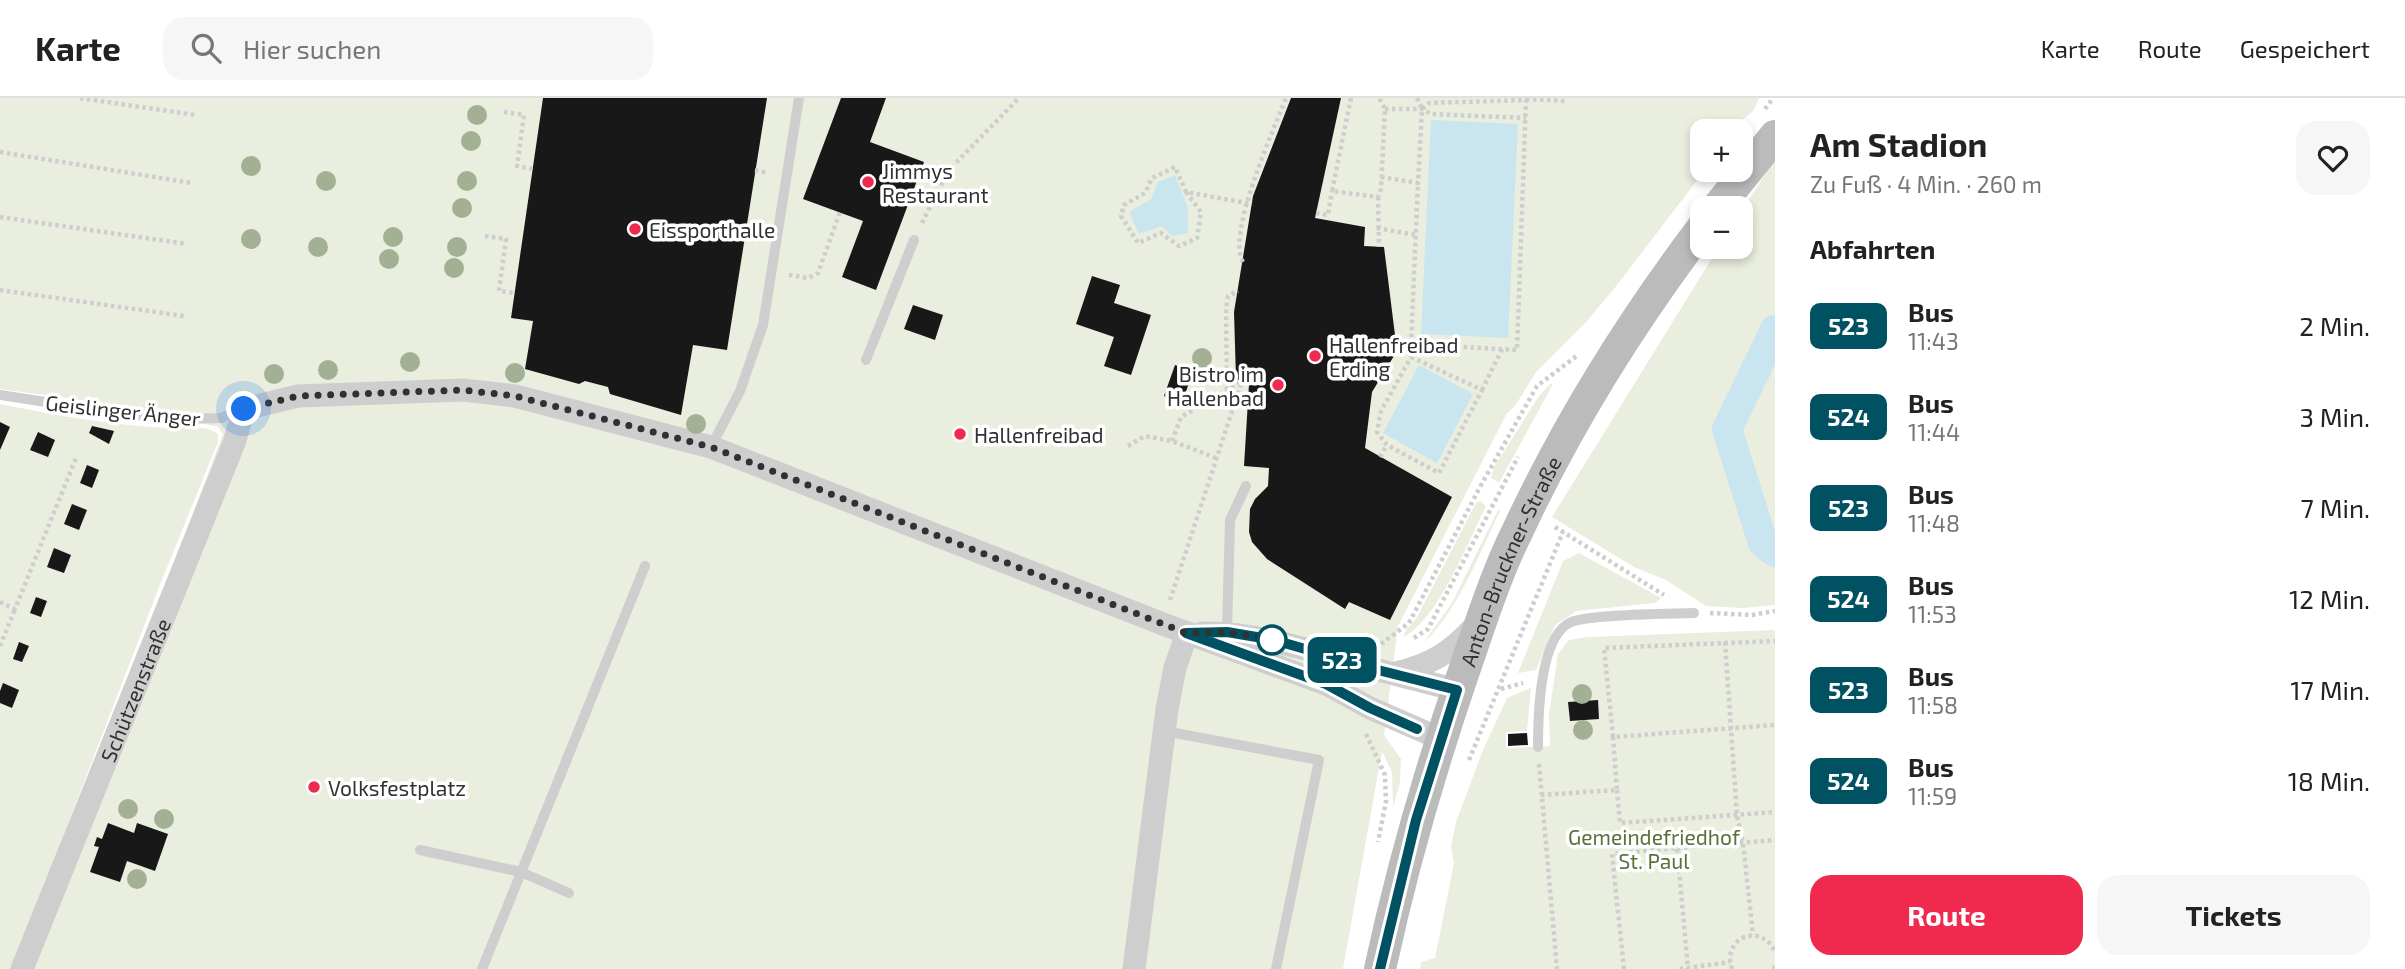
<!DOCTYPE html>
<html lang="de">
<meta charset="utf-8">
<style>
:root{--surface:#fff;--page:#f6f6f6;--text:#222;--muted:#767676;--line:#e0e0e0;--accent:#f02a4f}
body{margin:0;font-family:"Exo 2",sans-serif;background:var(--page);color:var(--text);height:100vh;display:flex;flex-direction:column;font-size:26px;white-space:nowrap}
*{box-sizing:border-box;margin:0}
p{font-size:23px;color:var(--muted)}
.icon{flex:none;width:38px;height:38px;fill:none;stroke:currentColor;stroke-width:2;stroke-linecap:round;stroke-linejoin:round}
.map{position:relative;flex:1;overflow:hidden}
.sheet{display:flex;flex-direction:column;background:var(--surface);width:630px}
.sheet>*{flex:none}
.badge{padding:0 14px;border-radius:10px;font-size:24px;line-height:46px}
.controls{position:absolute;left:1690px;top:21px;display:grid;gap:14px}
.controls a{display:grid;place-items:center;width:63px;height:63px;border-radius:14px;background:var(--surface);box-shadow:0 4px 10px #0003;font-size:35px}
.you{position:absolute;width:35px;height:35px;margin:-18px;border:5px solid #fff;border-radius:50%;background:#1a73e8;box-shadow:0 0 0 10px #1a73e833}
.map>.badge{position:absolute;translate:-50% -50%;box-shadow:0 0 0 4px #fff}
h2{padding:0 35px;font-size:26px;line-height:63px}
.round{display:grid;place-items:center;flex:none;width:74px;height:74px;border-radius:21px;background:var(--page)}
.headline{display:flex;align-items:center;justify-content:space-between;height:119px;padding:0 35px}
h1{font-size:33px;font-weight:700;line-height:52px}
.button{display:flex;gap:14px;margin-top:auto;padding:14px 35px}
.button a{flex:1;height:80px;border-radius:21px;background:var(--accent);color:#fff;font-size:28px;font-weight:700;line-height:80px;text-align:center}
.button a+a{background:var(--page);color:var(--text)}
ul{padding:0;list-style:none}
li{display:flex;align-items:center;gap:21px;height:91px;padding:0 35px}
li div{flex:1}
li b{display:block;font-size:26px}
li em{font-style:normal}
li .badge{min-width:77px;font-weight:700;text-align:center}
header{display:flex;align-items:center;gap:42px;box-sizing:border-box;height:98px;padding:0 35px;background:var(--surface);border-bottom:2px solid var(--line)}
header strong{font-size:33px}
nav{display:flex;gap:38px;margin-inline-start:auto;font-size:24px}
.search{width:490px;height:63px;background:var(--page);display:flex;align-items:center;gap:18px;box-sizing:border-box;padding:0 24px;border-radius:21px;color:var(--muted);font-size:26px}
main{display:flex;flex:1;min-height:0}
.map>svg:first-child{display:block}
.green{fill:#e9eede}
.water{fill:#c9e5ef}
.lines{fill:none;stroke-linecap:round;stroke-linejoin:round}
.canal{stroke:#c9e5ef;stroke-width:30}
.building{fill:#181818}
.path{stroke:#cecece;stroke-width:4.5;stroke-dasharray:3.5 3.5;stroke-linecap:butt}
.service{stroke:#cecece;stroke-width:10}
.minor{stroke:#cecece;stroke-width:23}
.secondary{stroke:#bbb;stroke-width:32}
.tree{fill:#a4b093}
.line-casing{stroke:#fff;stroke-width:16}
.line{stroke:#005262;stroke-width:10}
.walk{stroke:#313131;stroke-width:7;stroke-dasharray:0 12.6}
.poi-dot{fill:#f02a4f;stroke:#fff;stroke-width:2.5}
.stop-dot{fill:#fff;stroke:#005262;stroke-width:3.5}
.labels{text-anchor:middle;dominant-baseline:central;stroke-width:7;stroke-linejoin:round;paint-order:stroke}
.poi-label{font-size:21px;fill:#313131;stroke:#fff;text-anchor:start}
.street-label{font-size:21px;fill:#313131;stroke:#fff}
.park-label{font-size:21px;fill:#5a703a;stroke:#fff}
</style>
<header>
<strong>Karte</strong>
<div class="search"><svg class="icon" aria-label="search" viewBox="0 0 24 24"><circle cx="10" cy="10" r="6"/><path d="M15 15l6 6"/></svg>Hier suchen</div>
<nav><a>Karte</a><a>Route</a><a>Gespeichert</a></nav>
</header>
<main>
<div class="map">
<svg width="1775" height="871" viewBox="0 0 1775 871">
<rect width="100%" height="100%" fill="#fff"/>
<g class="green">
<path d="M0,0h1759l-5,12 -24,21h-27v39h2l-88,115 -30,36 -51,51 -21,34 -8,7 -109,213 -14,109 17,24 -1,24 -7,24 -1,-35 -10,-21 -39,218h-1324l204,-535 -5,-7 -92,-21 -126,-17z"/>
<path d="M1775,61v446l-32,3 -37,-2 -40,-26 -32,-13 -82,-50 167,-270h22v-35z"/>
<path d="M1550,286h3l-54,99 -8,-5 3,-11 45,-71z"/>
<path d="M0,306c55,11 110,21 166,24 15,0 40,-4 52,6v8l-57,140 -149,387h-12z"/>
<path d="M1480,403l6,5c-17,34 -49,116 -83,131l4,-8 9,-10 60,-116z"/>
<path d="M1498,412l2,1c-19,39 -43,102 -76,131l28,-39z"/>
<path d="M1579,455l82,45 -6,5 -79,8 -21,14 -19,45 -18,3 45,-112z"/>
<path d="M1775,532v339h-355l1,-7 14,-4 19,-95 -3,-17 5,-24 27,-72 24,-52 24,-10 -4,43 -21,1v16l44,-2 -1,-32 9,-60 11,-14 19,-3z"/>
</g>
<g class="water">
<path d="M1431,22l87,4 -10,214 -87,-4z"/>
<path d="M1175,77l13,34v24l-16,3 -10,-10 -23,8 -10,-22 22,-13 7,-17z"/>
<path d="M1419,267l54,29 -36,69 -54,-30z"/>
</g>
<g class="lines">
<path class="canal" d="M1775,232l-48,99 36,114 12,9"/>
</g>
<g class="building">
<path d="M543,0h224l-40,252 -34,-5 -12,70 -71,-21 -2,-7 -23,-6 -6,3 -54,-15 8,-48 -22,-3z"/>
<path d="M841,0h45l-16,44 54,20 -48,128 -34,-13 21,-56 -60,-22z"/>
<path d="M1291,0h50l-26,120 50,9 -1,19 20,1 13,104 -25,41 -7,56 87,49 -62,123 -41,-18 -4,7 -78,-50 -15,-17 -3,-10 1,-23 5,-10 13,-13 1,-18 -25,-2 5,-82 -13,-5 -2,-67 19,-116z"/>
<path d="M1092,178l28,9 -6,18 37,12 -20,60 -27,-9 10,-29 -38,-13z"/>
<path d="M913,207l30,10 -8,25 -31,-11z"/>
<path d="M1175,267l18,6 -11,32 -18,-7z"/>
<path d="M0,324l10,5 -10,23z"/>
<path d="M92,328l22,5 -5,13 -20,-11z"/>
<path d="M38,334l17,8 -7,17 -18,-7z"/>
<path d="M87,367l12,5 -7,18 -12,-5z"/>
<path d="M72,406l15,6 -8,20 -15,-6z"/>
<path d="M54,450l17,7 -7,18 -17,-6z"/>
<path d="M36,499l11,4 -6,16 -11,-4z"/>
<path d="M19,544l10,4 -7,16 -9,-3z"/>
<path d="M3,585l16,7 -7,18 -12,-5v-12z"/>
<path d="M1598,602l1,19 -29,2 -2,-19z"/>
<path d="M1527,635l1,12 -20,1v-12z"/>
<path d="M108,725l26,10 3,-10 31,11 -13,37 -28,-10 -7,21 -30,-10 9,-25 -5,-1 3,-9 5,2z"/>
</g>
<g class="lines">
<g class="path">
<path d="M80,0l115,17"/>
<path d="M1351,0l-19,93 46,6 3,-8 4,-80 -6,-11"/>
<path d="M1417,0l5,11"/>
<path d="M1526,1l40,2"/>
<path d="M1385,11h37l9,5 95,4"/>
<path d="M1765,11l8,-11"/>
<path d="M504,14l20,3 -7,51 16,3"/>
<path d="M0,54l192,31"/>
<path d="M755,72l12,3"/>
<path d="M921,72l27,1"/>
<path d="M1381,79l37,6 4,-74 7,-6 97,-3 -9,250 -106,-6 7,-161"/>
<path d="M1186,94l15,20 -4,26 -18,8 -18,-13 -23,10 -17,-27 3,-11 21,-12 7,-15 23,-11 11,25 66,12"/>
<path d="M1378,99l1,50"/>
<path d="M1316,115l12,2 4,-24"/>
<path d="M0,119l187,27"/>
<path d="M922,125l26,-52 71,-73"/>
<path d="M1377,130l39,7"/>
<path d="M485,138l21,3 -7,52 16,2"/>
<path d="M1243,164c-17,-27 31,-133 43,-164"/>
<path d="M789,177l19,3 10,-5 22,-61"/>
<path d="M0,192l184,26"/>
<path d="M1411,259l71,33 -43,83 -52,-28 -10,-13 4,-21 30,-54v-13"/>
<path d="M1227,292l-1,-81 2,-13 10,-5"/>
<path d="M1482,292l20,-41"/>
<path d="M1172,343l9,-24 61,-36"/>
<path d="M1128,348l17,-10 27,5 44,17"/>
<path d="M1380,359l7,-12"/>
<path d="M1555,429l109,68"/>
<path d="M1170,502l72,-219"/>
<path d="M0,504l15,7 61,-151"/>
<path d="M1710,515l42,2 23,-4"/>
<path d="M1414,540l14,-9 90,-172"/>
<path d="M1725,544l12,174 6,27 10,92"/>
<path d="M1381,546l28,-21 71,-136 57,-101 41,-31"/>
<path d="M0,548l15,-37"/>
<path d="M1501,591l22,-6"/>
<path d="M1366,636l19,41 1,26 -8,41"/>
<path d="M1613,639l-9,-89 171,-7"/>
<path d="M1469,662l94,-228"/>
<path d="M1539,666l18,205"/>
<path d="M1617,692l3,33 155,-11"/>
<path d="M1541,697l76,-5 -4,-53 162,-12"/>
<path d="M1677,750l98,-8"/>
<path d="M1624,871l-12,-115 65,-6 11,121"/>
<path d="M1680,871l50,-7"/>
<path d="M1732,871c-11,-31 29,-48 43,-17"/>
<path d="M1774,871l1,-3"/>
</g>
<g class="service">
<path d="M866,262l48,-120"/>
<path d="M0,297l124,19 57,5 40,-1 20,-8"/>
<path d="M711,349l29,-56 23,-66 36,-227"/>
<path d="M1227,534l3,-112 16,-34"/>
<path d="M1164,633l155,29 -43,209"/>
<path d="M1538,649c0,-30 1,-107 31,-124 17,-9 100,-9 125,-10"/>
<path d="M420,752l101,22 48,21"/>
<path d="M482,871l163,-403"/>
</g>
<g class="minor">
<path d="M1202,535c56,-1 109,18 162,33 31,9 62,16 93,24"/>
<path d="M1396,575c36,-9 54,-20 79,-47"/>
<path id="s1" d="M22,871l212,-526 10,-34 54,-13 165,-6 52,6 196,51 452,177 163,60 44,24 71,31"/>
<path d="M1134,871l33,-260 8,-41 12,-35"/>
</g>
<g class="secondary">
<path d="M1717,110l58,-72"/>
<path id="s2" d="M1380,871c22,-102 51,-202 85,-301 16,-46 31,-94 53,-138 50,-107 113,-208 185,-303"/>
</g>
</g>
<g class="tree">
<circle cx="477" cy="17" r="10"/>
<circle cx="471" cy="43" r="10"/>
<circle cx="251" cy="68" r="10"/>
<circle cx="326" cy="83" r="10"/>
<circle cx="467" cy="83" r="10"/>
<circle cx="462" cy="110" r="10"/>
<circle cx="393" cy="139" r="10"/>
<circle cx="251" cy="141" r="10"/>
<circle cx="318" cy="149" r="10"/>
<circle cx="457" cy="149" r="10"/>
<circle cx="389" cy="161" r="10"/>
<circle cx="454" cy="170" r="10"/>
<circle cx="1202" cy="260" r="10"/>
<circle cx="410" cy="264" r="10"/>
<circle cx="328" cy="272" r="10"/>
<circle cx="515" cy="275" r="10"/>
<circle cx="274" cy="276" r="10"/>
<circle cx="696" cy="326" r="10"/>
<circle cx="1582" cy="596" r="10"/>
<circle cx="1583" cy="632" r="10"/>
<circle cx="128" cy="711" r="10"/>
<circle cx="164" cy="721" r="10"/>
<circle cx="137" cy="781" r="10"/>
</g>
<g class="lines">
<defs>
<path id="line" d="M1380,871l36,-149 41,-130 -79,-20 -104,-30 -47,-8 -41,1 140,51 44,24 47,21"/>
</defs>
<use href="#line" class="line-casing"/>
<use href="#line" class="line"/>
<path class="walk" d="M244,311l54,-13 165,-6 52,6 196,51 475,186 41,-1 45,8"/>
</g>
<g class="poi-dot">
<circle cx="868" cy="84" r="7"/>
<circle cx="635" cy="131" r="7"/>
<circle cx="1315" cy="258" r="7"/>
<circle cx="1278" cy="287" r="7"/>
<circle cx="960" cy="336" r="7"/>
<circle cx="314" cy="689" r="7"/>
</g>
<circle class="stop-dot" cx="1272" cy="542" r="14"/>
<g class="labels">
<g class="poi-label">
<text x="882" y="72">Jimmys<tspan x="882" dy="24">Restaurant</tspan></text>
<text x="649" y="131">Eissporthalle</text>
<text x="1329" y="246">Hallenfreibad<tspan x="1329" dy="24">Erding</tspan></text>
<text x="1264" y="275" text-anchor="end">Bistro im<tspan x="1264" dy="24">Hallenbad</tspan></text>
<text x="974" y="336">Hallenfreibad</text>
<text x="328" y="689">Volksfestplatz</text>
</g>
<g class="street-label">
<text transform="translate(123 312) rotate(6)">Geislinger Änger</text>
<text stroke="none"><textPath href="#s2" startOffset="429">Anton-Bruckner-Straße</textPath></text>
<text stroke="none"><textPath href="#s1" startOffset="301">Schützenstraße</textPath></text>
</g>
<g class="park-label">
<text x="1654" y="738">Gemeindefriedhof<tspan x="1654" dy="24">St. Paul</tspan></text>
</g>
</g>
</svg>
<div class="controls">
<a>+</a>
<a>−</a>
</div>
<div class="you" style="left:244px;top:311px"></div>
<b class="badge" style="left:1342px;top:562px;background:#005262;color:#fff">523</b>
</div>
<section class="sheet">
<div class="headline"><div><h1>Am Stadion</h1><p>Zu Fuß · 4 Min. · 260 m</p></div><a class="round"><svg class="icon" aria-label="heart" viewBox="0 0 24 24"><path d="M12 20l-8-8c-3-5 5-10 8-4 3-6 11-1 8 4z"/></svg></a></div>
<h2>Abfahrten</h2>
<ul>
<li><span class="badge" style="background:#005262;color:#fff">523</span><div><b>Bus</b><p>11:43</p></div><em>2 Min.</em></li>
<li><span class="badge" style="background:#005262;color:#fff">524</span><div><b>Bus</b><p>11:44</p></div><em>3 Min.</em></li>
<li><span class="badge" style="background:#005262;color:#fff">523</span><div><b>Bus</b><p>11:48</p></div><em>7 Min.</em></li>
<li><span class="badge" style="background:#005262;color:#fff">524</span><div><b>Bus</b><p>11:53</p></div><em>12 Min.</em></li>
<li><span class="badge" style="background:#005262;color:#fff">523</span><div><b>Bus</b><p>11:58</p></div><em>17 Min.</em></li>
<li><span class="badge" style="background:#005262;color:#fff">524</span><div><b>Bus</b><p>11:59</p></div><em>18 Min.</em></li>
</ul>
<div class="button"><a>Route</a><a>Tickets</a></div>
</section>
</main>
